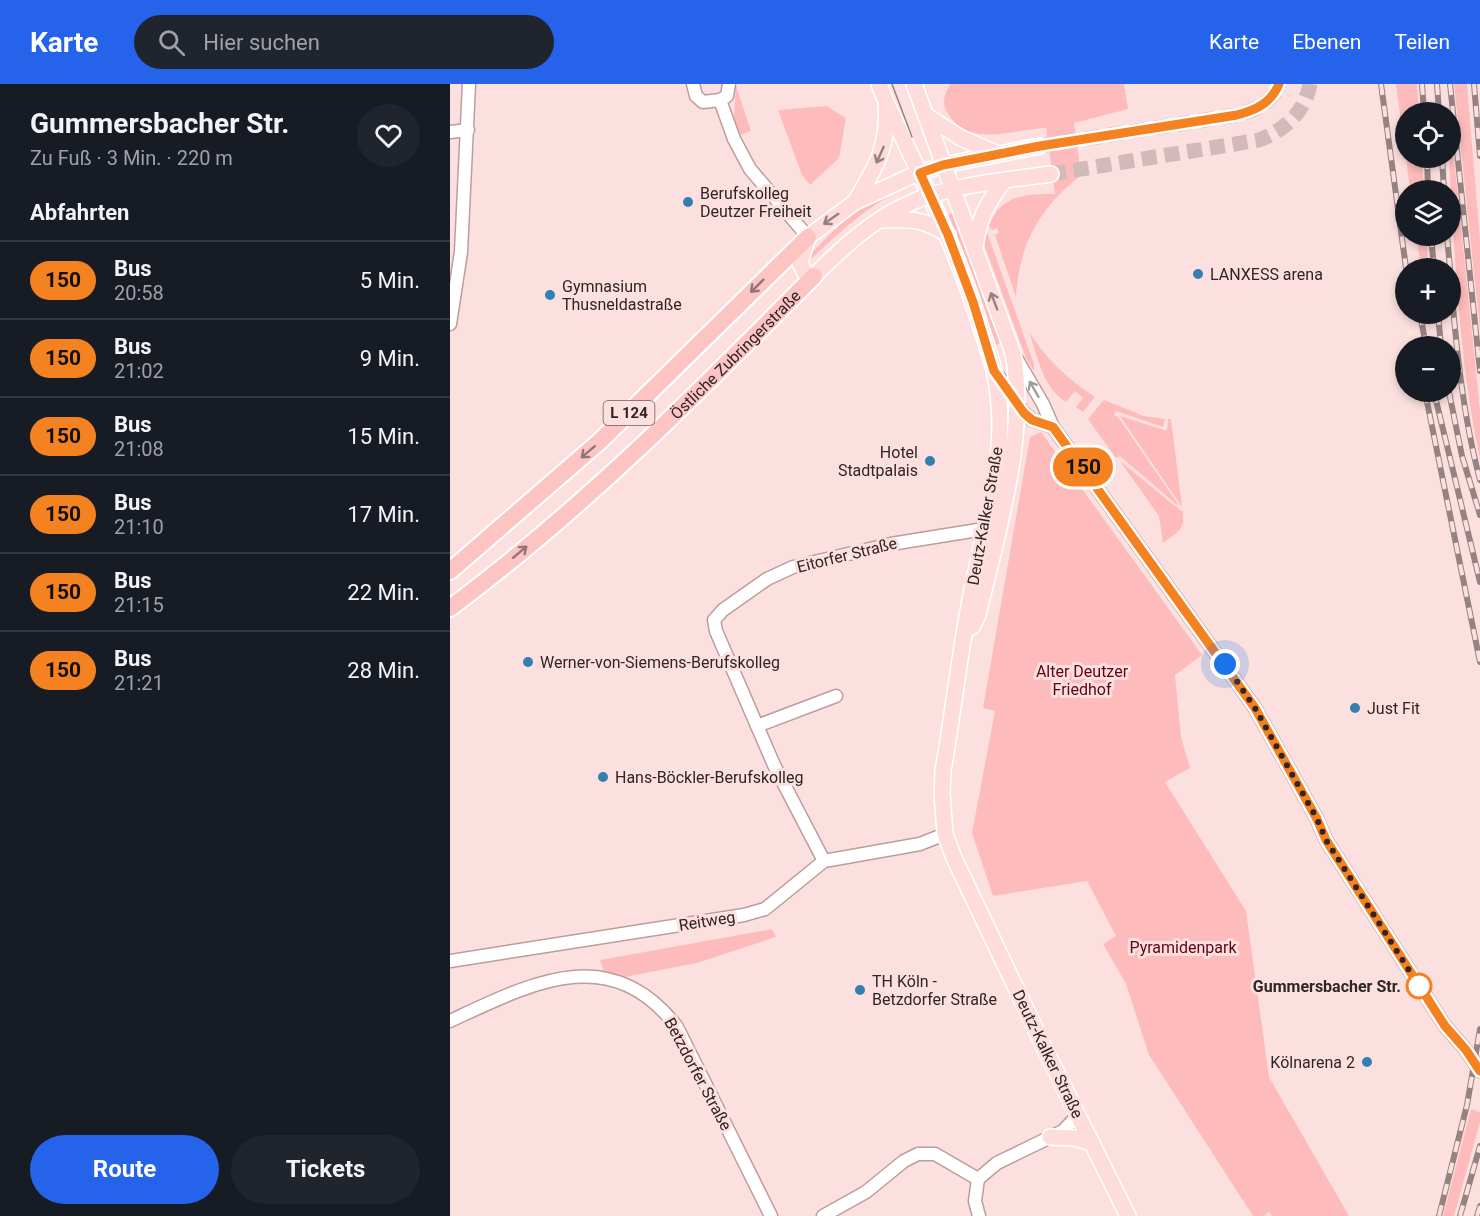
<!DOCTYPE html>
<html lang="de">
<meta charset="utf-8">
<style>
:root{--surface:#171b24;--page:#20242c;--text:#f1f3f6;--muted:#9ea1a6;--line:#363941;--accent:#2563eb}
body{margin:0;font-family:Roboto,sans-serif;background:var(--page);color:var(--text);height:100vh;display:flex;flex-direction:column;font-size:22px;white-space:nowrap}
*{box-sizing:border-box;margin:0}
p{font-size:20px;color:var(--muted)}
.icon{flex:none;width:33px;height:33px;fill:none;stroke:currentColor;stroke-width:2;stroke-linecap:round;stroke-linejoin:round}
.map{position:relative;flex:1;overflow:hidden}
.sheet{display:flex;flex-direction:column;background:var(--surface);width:450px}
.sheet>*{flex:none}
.badge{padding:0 12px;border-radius:20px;font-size:21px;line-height:39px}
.controls{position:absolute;left:945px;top:18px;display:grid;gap:12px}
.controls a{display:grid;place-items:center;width:66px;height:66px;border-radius:50%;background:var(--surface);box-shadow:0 3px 9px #0003;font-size:30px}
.you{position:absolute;width:30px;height:30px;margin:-15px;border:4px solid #fff;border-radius:50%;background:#1a73e8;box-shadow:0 0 0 9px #1a73e833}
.map>.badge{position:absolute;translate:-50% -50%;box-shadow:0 0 0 3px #fff}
h2{padding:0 30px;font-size:22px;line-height:54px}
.round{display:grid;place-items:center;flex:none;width:63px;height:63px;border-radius:32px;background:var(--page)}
.head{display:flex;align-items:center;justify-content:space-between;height:102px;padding:0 30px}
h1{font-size:28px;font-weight:700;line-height:45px}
.action{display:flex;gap:12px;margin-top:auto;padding:12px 30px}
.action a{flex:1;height:69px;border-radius:36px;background:var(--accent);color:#fff;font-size:24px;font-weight:700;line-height:69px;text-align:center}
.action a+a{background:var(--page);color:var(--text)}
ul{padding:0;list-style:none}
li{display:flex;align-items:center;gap:18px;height:78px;padding:0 30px;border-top:2px solid var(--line)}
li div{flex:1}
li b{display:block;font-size:22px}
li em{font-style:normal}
li .badge{min-width:66px;font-weight:700;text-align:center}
header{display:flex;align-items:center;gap:36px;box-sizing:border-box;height:84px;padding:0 30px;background:var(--accent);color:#fff}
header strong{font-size:28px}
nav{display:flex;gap:33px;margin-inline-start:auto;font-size:21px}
.search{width:420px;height:54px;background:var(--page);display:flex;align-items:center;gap:15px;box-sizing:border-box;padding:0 21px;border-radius:33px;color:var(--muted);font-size:22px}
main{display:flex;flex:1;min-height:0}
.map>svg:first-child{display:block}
.green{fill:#fdbcbb}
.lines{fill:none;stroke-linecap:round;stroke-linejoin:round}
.major-tunnel{stroke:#d3baba;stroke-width:15;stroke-dasharray:15 8;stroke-linecap:butt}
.minor-casing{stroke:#bd9d9c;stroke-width:15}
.major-casing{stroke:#fff;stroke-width:18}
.highway-casing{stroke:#fff;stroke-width:20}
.minor{stroke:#fff;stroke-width:12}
.major{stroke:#fddcdb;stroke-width:15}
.highway{stroke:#fcc4c3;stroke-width:16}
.tram{stroke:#968281;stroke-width:1.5}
.rail-casing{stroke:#968281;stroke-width:6}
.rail{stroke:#fce0df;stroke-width:4;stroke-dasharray:11;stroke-linecap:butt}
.oneway{stroke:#978080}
.oneway2{stroke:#967474}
.oneway3{stroke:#a29c9c}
.line-casing{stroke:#fff;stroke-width:14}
.line{stroke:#f58220;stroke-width:9}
.walk{stroke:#312424;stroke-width:6;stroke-dasharray:0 10.8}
.poi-dot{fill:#337fb2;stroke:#fce0df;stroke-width:2}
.stop-dot{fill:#fff;stroke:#f58220;stroke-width:3}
.labels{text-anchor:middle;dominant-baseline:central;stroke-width:6;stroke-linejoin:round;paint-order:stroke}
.shield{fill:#fce0df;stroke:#6e5c5c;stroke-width:1.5}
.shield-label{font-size:15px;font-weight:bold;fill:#312424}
.poi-label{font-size:16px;fill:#312424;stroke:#fce0df;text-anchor:start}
.street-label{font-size:16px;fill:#312424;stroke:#fce0df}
.park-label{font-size:16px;fill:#620115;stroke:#fce0df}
.stop-label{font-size:16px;font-weight:bold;fill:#312424;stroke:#fce0df;text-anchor:end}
</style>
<header>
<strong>Karte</strong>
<div class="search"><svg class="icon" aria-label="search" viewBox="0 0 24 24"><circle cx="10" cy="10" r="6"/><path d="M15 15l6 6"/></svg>Hier suchen</div>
<nav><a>Karte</a><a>Ebenen</a><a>Teilen</a></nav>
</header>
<main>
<section class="sheet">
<div class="head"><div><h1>Gummersbacher Str.</h1><p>Zu Fuß · 3 Min. · 220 m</p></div><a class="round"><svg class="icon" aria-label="heart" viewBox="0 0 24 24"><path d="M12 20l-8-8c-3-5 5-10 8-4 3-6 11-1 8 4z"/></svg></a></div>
<h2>Abfahrten</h2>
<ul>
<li><span class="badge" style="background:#f58220;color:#111">150</span><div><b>Bus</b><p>20:58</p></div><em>5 Min.</em></li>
<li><span class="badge" style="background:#f58220;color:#111">150</span><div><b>Bus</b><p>21:02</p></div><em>9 Min.</em></li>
<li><span class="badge" style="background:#f58220;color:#111">150</span><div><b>Bus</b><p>21:08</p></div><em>15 Min.</em></li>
<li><span class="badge" style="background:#f58220;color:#111">150</span><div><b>Bus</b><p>21:10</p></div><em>17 Min.</em></li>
<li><span class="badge" style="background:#f58220;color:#111">150</span><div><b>Bus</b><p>21:15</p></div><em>22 Min.</em></li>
<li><span class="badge" style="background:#f58220;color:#111">150</span><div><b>Bus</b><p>21:21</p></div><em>28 Min.</em></li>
</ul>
<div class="action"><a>Route</a><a>Tickets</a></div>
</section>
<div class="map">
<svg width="1030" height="1132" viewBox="0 0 1030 1132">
<rect width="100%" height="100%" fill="#fce0df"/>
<g class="green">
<path d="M500,0h174l4,25 -54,14 7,52c-41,33 -62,68 -65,122l-21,-62 4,-3 -2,-4 -5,2 -3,-4c11,-31 36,-32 66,-32l-9,-66c-30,1 -73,19 -95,-10 -10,-13 -8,-20 -1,-34z"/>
<path d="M946,0h21l2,28h-13l-1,41z"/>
<path d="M1004,0h13l13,156v90z"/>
<path d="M286,2l15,45 -13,5 -4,-19z"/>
<path d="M376,22l20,12 -7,40 -29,27 -8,-10 -24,-65z"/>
<path d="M956,74h16l2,32h-14z"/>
<path d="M999,74h5l26,253v49c-21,-100 -25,-201 -31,-302z"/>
<path d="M454,101l1,2c-37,19 -67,46 -97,75l-2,-1v-3l42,-41 14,-11z"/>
<path d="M504,128l48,130 -6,3 -49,-130z"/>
<path d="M533,144l5,7 46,129v7l-8,-13 -43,-117z"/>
<path d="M966,152h11l1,32h-7z"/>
<path d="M579,248c18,28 39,47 66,65l-12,15 -7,-5 7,-9 -8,-7 -9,11c-24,-15 -28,-45 -37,-70z"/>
<path d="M654,316l40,16 21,3 -2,8 -47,-16 -2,4 4,2 60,87 -1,1 -57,-49 -4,2 -28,-39z"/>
<path d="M670,332l44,14h3l1,-11h3l11,88z"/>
<path d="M591,348l161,223 -27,20 6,62 9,31 -25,14 81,129 23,166 80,139h-77l-3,-4 -5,4h-11l-104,-161 -23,-71 -23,-40 13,-8 -29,-55 -94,15 -21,-63 23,-122 -12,-3 47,-271z"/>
<path d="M670,377l60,49 3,1c2,19 -5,21 -20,32l-4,-27z"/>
<path d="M322,845l4,8 -79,26 -73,14 -20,-5 -4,-12z"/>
<path d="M1021,1025l9,3v10l-26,94h-11z"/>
</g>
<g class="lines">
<g class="major-tunnel">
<path d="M590,62l197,-31c20,-5 34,-12 42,-31"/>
<path d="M601,90l208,-34c26,-10 46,-28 51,-56"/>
</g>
<defs>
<g id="minor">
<path d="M243,0l3,12 7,6 17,-2 7,-4 2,-12"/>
<path d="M270,16l14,39 16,30 58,68"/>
<path d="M0,48l18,-2"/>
<path d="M0,240l11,-72 8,-168"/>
<path d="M565,272l28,48 10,23 202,281 62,111 9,21 119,186 21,24 14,21"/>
<path d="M547,290l27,39 8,7 21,7"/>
<path d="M307,642l79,-30"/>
<path d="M374,777l-50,-96 -58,-134 -2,-11 9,-10 44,-31 26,-12 98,-23 93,-15 9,-3"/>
<path d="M0,877l294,-46 21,-6 59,-48 96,-17 25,-10"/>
<path d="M0,937c80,-37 160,-81 227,6l94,189"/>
<path d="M528,1095l19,-16 66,-32 16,-17"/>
<path d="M528,1095l-3,22 4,15"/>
<path d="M373,1132l43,-24 38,-31 14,-7h17l43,25"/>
</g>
<g id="major">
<path d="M429,0l7,18c35,75 71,147 95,226 7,22 15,43 17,66 9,67 -16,140 -28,206 -11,57 -17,114 -27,171l-1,22 3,41 9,24 90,189 84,169"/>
<path d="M464,0l99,269c15,82 -16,181 -35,262l-6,12"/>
<path d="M477,32l34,22 37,16"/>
<path d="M590,62l-97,19 -34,12 -54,25 -47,35 -8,26 5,10 9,3c28,-28 58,-56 94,-72 40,-19 99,-24 143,-30"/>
<path d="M405,118c19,-32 34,-55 31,-94"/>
<path d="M431,136c28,-1 43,-2 67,15"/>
<path d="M525,163c4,-28 11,-42 28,-65"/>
<path d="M600,1053l25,1 17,5"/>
</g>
<g id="highway">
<path d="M0,487l149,-129 209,-205"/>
<path id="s1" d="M0,524c132,-98 249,-216 364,-332"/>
</g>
</defs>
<use href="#minor" class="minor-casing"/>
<use href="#major" class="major-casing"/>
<use href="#highway" class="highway-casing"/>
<use href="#minor" class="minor"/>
<use href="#major" class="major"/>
<use href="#highway" class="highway"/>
<path class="tram" d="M442,0l20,53"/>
<defs>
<g id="rail">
<path d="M931,0l25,184"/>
<path d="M972,0l2,28"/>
<path d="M987,0l2,28"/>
<path d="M1000,0l30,287"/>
<path d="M1024,0l6,72"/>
<path d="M977,74l1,32"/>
<path d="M992,74l2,32"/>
<path d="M981,152l3,32"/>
<path d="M997,152l3,32"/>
<path d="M1000,190c6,69 12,139 30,206"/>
<path d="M970,230l6,32"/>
<path d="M988,230l3,32"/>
<path d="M975,308l55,270"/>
<path d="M984,308l46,190"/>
<path d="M999,308l13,64 18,59"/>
<path d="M989,1132l28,-111 13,-76"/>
<path d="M1010,1132l20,-70"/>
<path d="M1027,1132l3,-10"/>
</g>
</defs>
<use href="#rail" class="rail-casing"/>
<use href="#rail" class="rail"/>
</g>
<defs><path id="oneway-shaft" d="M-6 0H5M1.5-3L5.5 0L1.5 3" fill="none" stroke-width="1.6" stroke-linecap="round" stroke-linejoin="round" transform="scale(1.5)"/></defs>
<g class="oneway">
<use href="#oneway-shaft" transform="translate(430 71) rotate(114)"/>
<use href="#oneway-shaft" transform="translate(381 135) rotate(145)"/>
<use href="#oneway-shaft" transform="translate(544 217) rotate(-111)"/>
</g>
<g class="oneway2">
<use href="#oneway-shaft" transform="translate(307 202) rotate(135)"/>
<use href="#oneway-shaft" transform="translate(138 368) rotate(139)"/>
<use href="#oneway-shaft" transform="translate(70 468) rotate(-40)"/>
</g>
<use class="oneway3" href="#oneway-shaft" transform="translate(584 305) rotate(-120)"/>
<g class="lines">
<defs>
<path id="line" d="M829,0c-8,19 -23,26 -42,31l-197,31 -97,19 -23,8 28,62 25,67 21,69 30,42 8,7 21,7 202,281 62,111 9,21 119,186 21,24 14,21"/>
</defs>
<use href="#line" class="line-casing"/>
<use href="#line" class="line"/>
<path class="walk" d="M775,580l30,44 62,111 9,21 95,149 -2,-3"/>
</g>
<g class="poi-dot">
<circle cx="238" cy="118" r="6"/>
<circle cx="748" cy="190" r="6"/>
<circle cx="100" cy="211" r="6"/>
<circle cx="480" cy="377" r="6"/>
<circle cx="78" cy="578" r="6"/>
<circle cx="905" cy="624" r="6"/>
<circle cx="153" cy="693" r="6"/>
<circle cx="410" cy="906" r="6"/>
<circle cx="917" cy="978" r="6"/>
</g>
<circle class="stop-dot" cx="969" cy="902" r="12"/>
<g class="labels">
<rect class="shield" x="153.5" y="317" width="51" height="24" rx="4.5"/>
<g class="shield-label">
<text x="179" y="329">L 124</text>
</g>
<g class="poi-label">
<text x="250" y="109">Berufskolleg<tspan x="250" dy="18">Deutzer Freiheit</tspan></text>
<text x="760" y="190">LANXESS arena</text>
<text x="112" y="202">Gymnasium<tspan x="112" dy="18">Thusneldastraße</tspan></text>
<text x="468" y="368" text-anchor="end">Hotel<tspan x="468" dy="18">Stadtpalais</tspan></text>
<text x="90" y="578">Werner-von-Siemens-Berufskolleg</text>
<text x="917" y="624">Just Fit</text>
<text x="165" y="693">Hans-Böckler-Berufskolleg</text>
<text x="422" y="897">TH Köln -<tspan x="422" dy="18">Betzdorfer Straße</tspan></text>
<text x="905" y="978" text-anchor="end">Kölnarena 2</text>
</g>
<g class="street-label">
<text stroke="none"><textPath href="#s1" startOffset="382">Östliche Zubringerstraße</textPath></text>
<text transform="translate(535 432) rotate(-80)">Deutz-Kalker Straße</text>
<text transform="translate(397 471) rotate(-14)">Eitorfer Straße</text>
<text transform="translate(257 837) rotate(-9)">Reitweg</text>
<text transform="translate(598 970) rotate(64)">Deutz-Kalker Straße</text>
<text transform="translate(248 990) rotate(62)">Betzdorfer Straße</text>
</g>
<g class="park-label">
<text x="632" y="587">Alter Deutzer<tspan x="632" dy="18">Friedhof</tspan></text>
<text x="733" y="863">Pyramidenpark</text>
</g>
<g class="stop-label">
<text x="951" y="902">Gummersbacher Str.</text>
</g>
</g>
</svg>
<div class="controls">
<a><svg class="icon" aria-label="locate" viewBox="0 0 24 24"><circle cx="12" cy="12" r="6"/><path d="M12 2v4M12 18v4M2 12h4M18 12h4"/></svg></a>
<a><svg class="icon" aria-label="layers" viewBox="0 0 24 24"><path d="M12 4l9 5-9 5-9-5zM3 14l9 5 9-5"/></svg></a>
<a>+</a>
<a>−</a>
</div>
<div class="you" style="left:775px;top:580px"></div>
<b class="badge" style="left:633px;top:383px;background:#f58220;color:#111">150</b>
</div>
</main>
